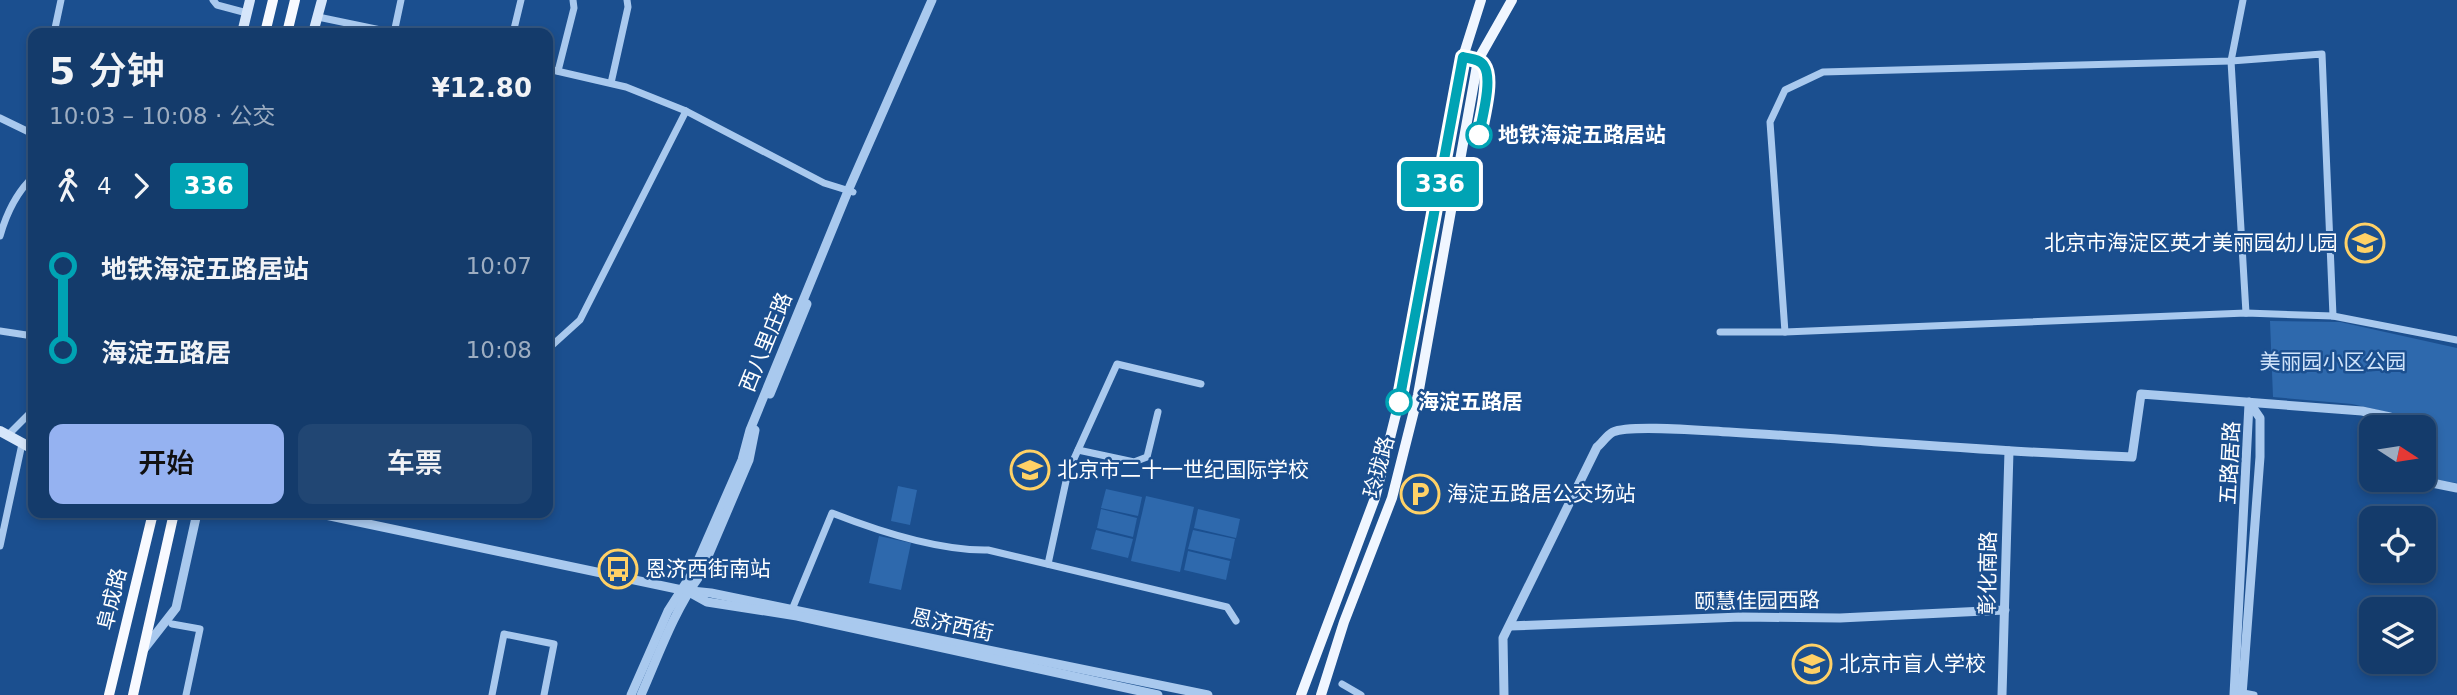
<!DOCTYPE html>
<html lang="zh">
<meta charset="utf-8">
<style>
:root{--surface:#143b6b;--page:#214673;--text:#f1f3f6;--muted:#9dadc1;--line:#33557e;--accent:#95b2f1}
body{margin:0;font-family:"DejaVu Sans","Noto Sans SC",sans-serif;background:var(--page);color:var(--text);height:100vh;display:flex;flex-direction:column;font-size:26px;white-space:nowrap}
*{box-sizing:border-box;margin:0}
p{font-size:23px;color:var(--muted)}
.icon{flex:none;width:38px;height:38px;fill:none;stroke:currentColor;stroke-width:2;stroke-linecap:round;stroke-linejoin:round}
.map{position:relative;flex:1;overflow:hidden}
.panel{position:absolute;left:28px;top:28px;width:525px;height:490px;display:flex;flex-direction:column;background:var(--surface);border-radius:14px;box-shadow:0 4px 10px #0003,0 0 0 2px var(--line)}
.panel>*{flex:none}
.badge{padding:0 14px;border-radius:5px;font-size:24px;line-height:46px}
.needle{width:46px;rotate:102deg}
.controls{position:absolute;left:2359px;top:415px;display:grid;gap:14px}
.controls a{display:grid;place-items:center;width:77px;height:77px;border-radius:14px;background:var(--surface);box-shadow:0 4px 10px #0003,0 0 0 2px var(--line);font-size:35px}
.map>.badge{position:absolute;translate:-50% -50%;box-shadow:0 0 0 4px #fff}
.legs{display:flex;align-items:center;gap:10px;height:77px;padding:0 21px;font-size:23px}
.legs p{margin-inline-start:auto}
.overview{display:flex;align-items:center;justify-content:space-between;height:119px;padding:0 21px}
h1{font-size:38px;font-weight:600;line-height:52px}
.primary-button{display:flex;gap:14px;margin-top:auto;padding:14px 21px}
.primary-button a{flex:1;height:80px;border-radius:14px;background:var(--accent);color:#111;font-size:28px;font-weight:600;line-height:80px;text-align:center}
.primary-button a+a{background:var(--page);color:var(--text)}
ul{padding:0 21px;list-style:none}
li{display:flex;align-items:center;gap:24px;height:84px;font-size:26px}
li i{display:grid;place-items:center;width:10px;height:100%;margin:0 9px;background:currentColor}
li i::after{content:'';width:18px;height:18px;margin:-9px;border:5px solid;border-radius:50%;background:var(--surface)}
li p{margin-inline-start:auto}
li:first-child i{background:linear-gradient(#0000 50%,currentColor 0)}
li:last-child i{background:linear-gradient(currentColor 50%,#0000 0)}
.map>svg:first-child{display:block}
.green{fill:#2e69ad}
.lines{fill:none;stroke-linecap:round;stroke-linejoin:round}
.minor{stroke:#a9c9ee;stroke-width:7}
.tertiary{stroke:#a9c9ee;stroke-width:9}
.secondary{stroke:#d6e6fa;stroke-width:10}
.primary{stroke:#f0f6ff;stroke-width:10}
.trunk{stroke:#f8faff;stroke-width:10}
.line-1-casing{stroke:#fff;stroke-width:16}
.line-1{stroke:#00a3b4;stroke-width:10}
.stop-1-dot{fill:#fff;stroke:#00a3b4;stroke-width:3.5}
.labels{text-anchor:middle;dominant-baseline:central;stroke-width:5;stroke-linejoin:round;paint-order:stroke}
.stop-label{font-size:21px;font-weight:bold;fill:#fff;stroke:#1b4f8f;text-anchor:start}
.poi-label{font-size:21px;fill:#fff;stroke:#1b4f8f;text-anchor:start}
.street-label{font-size:21px;fill:#fff;stroke:#1b4f8f}
.park-label{font-size:21px;fill:#cfe3fa;stroke:#1b4f8f}
</style>
<div class="map">
<svg width="2457" height="695" viewBox="0 0 2457 695">
<rect width="100%" height="100%" fill="#1b4f8f"/>
<g class="green">
<path d="M2270,321l70,1 117,26v135l-27,-4 -6,-7v-45h-23l-5,-13 -44,-10 -79,-7z"/>
<path d="M898,486l19,4 -7,35 -19,-4z"/>
<path d="M1106,489l36,8 -4,19 -37,-8z"/>
<path d="M1146,496l48,11 -14,65 -49,-11z"/>
<path d="M1101,509l36,9 -4,19 -36,-9z"/>
<path d="M1198,509l42,10 -4,19 -42,-10z"/>
<path d="M1096,530l37,9 -5,19 -37,-9z"/>
<path d="M1193,530l42,9 -4,20 -43,-10z"/>
<path d="M879,536l32,7 -10,47 -32,-7z"/>
<path d="M1188,551l42,10 -4,19 -42,-10z"/>
</g>
<g class="lines">
<g class="minor">
<path d="M213,0l4,5 30,8"/>
<path d="M2243,0l-12,61 15,252"/>
<path d="M318,17l77,16"/>
<path d="M54,33l7,-33"/>
<path d="M394,33l7,-33"/>
<path d="M513,33l8,-33"/>
<path d="M548,69l78,18 60,24 138,72 29,9"/>
<path d="M558,71l16,-63 -1,-8"/>
<path d="M611,83l17,-76 -1,-7"/>
<path d="M0,118l33,16"/>
<path d="M0,236c6,-21 17,-44 33,-59"/>
<path d="M0,331l33,5"/>
<path d="M1720,332h65l461,-19 87,3 124,24"/>
<path d="M1785,332l-15,-210 15,-32 38,-18 408,-11 91,-7 11,262"/>
<path d="M548,349l32,-29 106,-209"/>
<path d="M8,435l25,-25"/>
<path d="M1078,450l56,12 13,-5 11,-45"/>
<path d="M0,546l22,-102"/>
<path d="M1048,564l20,-92 49,-108 84,20"/>
<path d="M791,612l41,-99c46,18 106,38 156,37l239,57 9,14"/>
<path d="M172,624l28,5 -14,66"/>
<path d="M1342,684l19,11"/>
<path d="M2238,692l16,3"/>
<path d="M492,695l12,-61 50,10 -10,51"/>
</g>
<g class="tertiary">
<path d="M770,394l37,-90"/>
<path d="M2424,479l3,3 30,6"/>
<path d="M316,513l366,77 29,3 497,102"/>
<path d="M689,592l18,10 90,14 361,79"/>
<path d="M1510,626l231,-9 99,1 165,-8"/>
<path d="M144,649l32,-41 21,-95"/>
<path d="M631,695l37,-84 25,-39 49,-112 8,-30 98,-239 84,-191"/>
<path d="M641,695c18,-41 33,-84 59,-120l49,-115 6,-30"/>
<path d="M1504,695l-1,-57 94,-191c5,-4 10,-12 16,-15 17,-8 94,-1 116,0 134,8 268,20 403,25l9,-63 221,17 28,6 5,10"/>
<path d="M2002,695l7,-244"/>
<path d="M2234,695l15,-291"/>
<path d="M2242,695l18,-238v-39l-11,-16"/>
</g>
<g class="secondary">
<path d="M242,33l8,-33"/>
<path d="M313,33l9,-33"/>
<path d="M0,431l33,18"/>
</g>
<g class="primary">
<path d="M1301,695l74,-197 24,-96 18,-86 46,-259 18,-57"/>
<path d="M1321,695l23,-73 48,-124 26,-103 60,-335 34,-60"/>
</g>
<g class="trunk">
<path d="M265,33l8,-33"/>
<path d="M287,33l8,-33"/>
<path d="M109,695l44,-182"/>
<path d="M133,695l41,-182"/>
</g>
</g>
<g class="lines">
<defs>
<path id="line-1" d="M1399,402l64,-345c8,2 17,2 21,9 9,13 -2,52 -5,69"/>
</defs>
<use href="#line-1" class="line-1-casing"/>
<use href="#line-1" class="line-1"/>
</g>
<defs>
<symbol id="school-ring" viewBox="-11 -11 22 22"><circle r="9.5" fill="#1b4f8f" stroke="#ffd166" stroke-width="1.5"/><path d="M0-5L7-2L0 1L-7-2ZM-4 1L0 2.5L4 1V4Q0 6-4 4Z" fill="#ffd166"/></symbol>
<symbol id="parking-ring" viewBox="-11 -11 22 22"><circle r="9.5" fill="#1b4f8f" stroke="#ffd166" stroke-width="1.5"/><path d="M-3.5-5.5H1a3.5 3.5 0 0 1 0 7H-1V5.5H-3.5ZM-1-3.4V-.6H.8a1.4 1.4 0 0 0 0-2.8Z" fill="#ffd166"/></symbol>
<symbol id="bus-ring" viewBox="-11 -11 22 22"><circle r="9.5" fill="#1b4f8f" stroke="#ffd166" stroke-width="1.5"/><path d="M-5-6H5V4H4V6H2V4H-2V6H-4V4H-5ZM-3.5-4V0h7V-4ZM-3.5 1.2v1.5H-2V1.2ZM2 1.2v1.5H3.5V1.2Z" fill="#ffd166"/></symbol>
</defs>
<g fill-rule="evenodd">
<use href="#school-ring" x="2343" y="221" width="44" height="44"/>
<use href="#school-ring" x="1008" y="448" width="44" height="44"/>
<use href="#parking-ring" x="1398" y="472" width="44" height="44"/>
<use href="#bus-ring" x="596" y="547" width="44" height="44"/>
<use href="#school-ring" x="1790" y="642" width="44" height="44"/>
</g>
<g class="stop-1-dot">
<circle cx="1479" cy="135" r="12"/>
<circle cx="1399" cy="402" r="12"/>
</g>
<g class="labels">
<g class="stop-label">
<text x="1498" y="135">地铁海淀五路居站</text>
<text x="1418" y="402">海淀五路居</text>
</g>
<g class="poi-label">
<text x="2338" y="243" text-anchor="end">北京市海淀区英才美丽园幼儿园</text>
<text x="1057" y="470">北京市二十一世纪国际学校</text>
<text x="1447" y="494">海淀五路居公交场站</text>
<text x="645" y="569">恩济西街南站</text>
<text x="1839" y="664">北京市盲人学校</text>
</g>
<g class="street-label">
<text transform="translate(766 342) rotate(-68)">西八里庄路</text>
<text transform="translate(2230 463) rotate(-87)">五路居路</text>
<text transform="translate(1379 467) rotate(-75)">玲珑路</text>
<text transform="translate(1988 573) rotate(-89)">彰化南路</text>
<text transform="translate(112 599) rotate(-76)">阜成路</text>
<text transform="translate(1757 601) rotate(-1)">颐慧佳园西路</text>
<text transform="translate(952 625) rotate(12)">恩济西街</text>
</g>
<g class="park-label">
<text x="2333" y="362">美丽园小区公园</text>
</g>
</g>
</svg>
<div class="controls">
<a><svg class="needle" viewBox="-14 -14 28 28"><path d="M0-13l5 13h-10z" fill="#e53935"/><path d="M0 13l5-13h-10z" fill="#9dadc1"/></svg></a>
<a><svg class="icon" aria-label="locate" viewBox="0 0 24 24"><circle cx="12" cy="12" r="6"/><path d="M12 2v4M12 18v4M2 12h4M18 12h4"/></svg></a>
<a><svg class="icon" aria-label="layers" viewBox="0 0 24 24"><path d="M12 4l9 5-9 5-9-5zM3 14l9 5 9-5"/></svg></a>
</div>
<b class="badge" style="left:1440px;top:184px;background:#00a3b4;color:#fff">336</b>
<section class="panel">
<div class="overview"><div><h1>5 分钟</h1><p>10:03 – 10:08 · 公交</p></div><b>¥12.80</b></div>
<div class="legs"><svg class="icon" aria-label="walk" viewBox="0 0 24 24"><circle cx="13" cy="4" r="2"/><path d="M13 8l-2 6 4 7M11 14l-3 7M7 12l3-4h3l4 4"/></svg>4<svg class="icon" aria-label="forward" viewBox="0 0 24 24"><path d="M9 5l7 7-7 7"/></svg><b class="badge" style="background:#00a3b4;color:#fff">336</b></div>
<ul>
<li><i style="color:#00a3b4"></i><b>地铁海淀五路居站</b><p>10:07</p></li>
<li><i style="color:#00a3b4"></i><b>海淀五路居</b><p>10:08</p></li>
</ul>
<div class="primary-button"><a>开始</a><a>车票</a></div>
</section>
</div>
